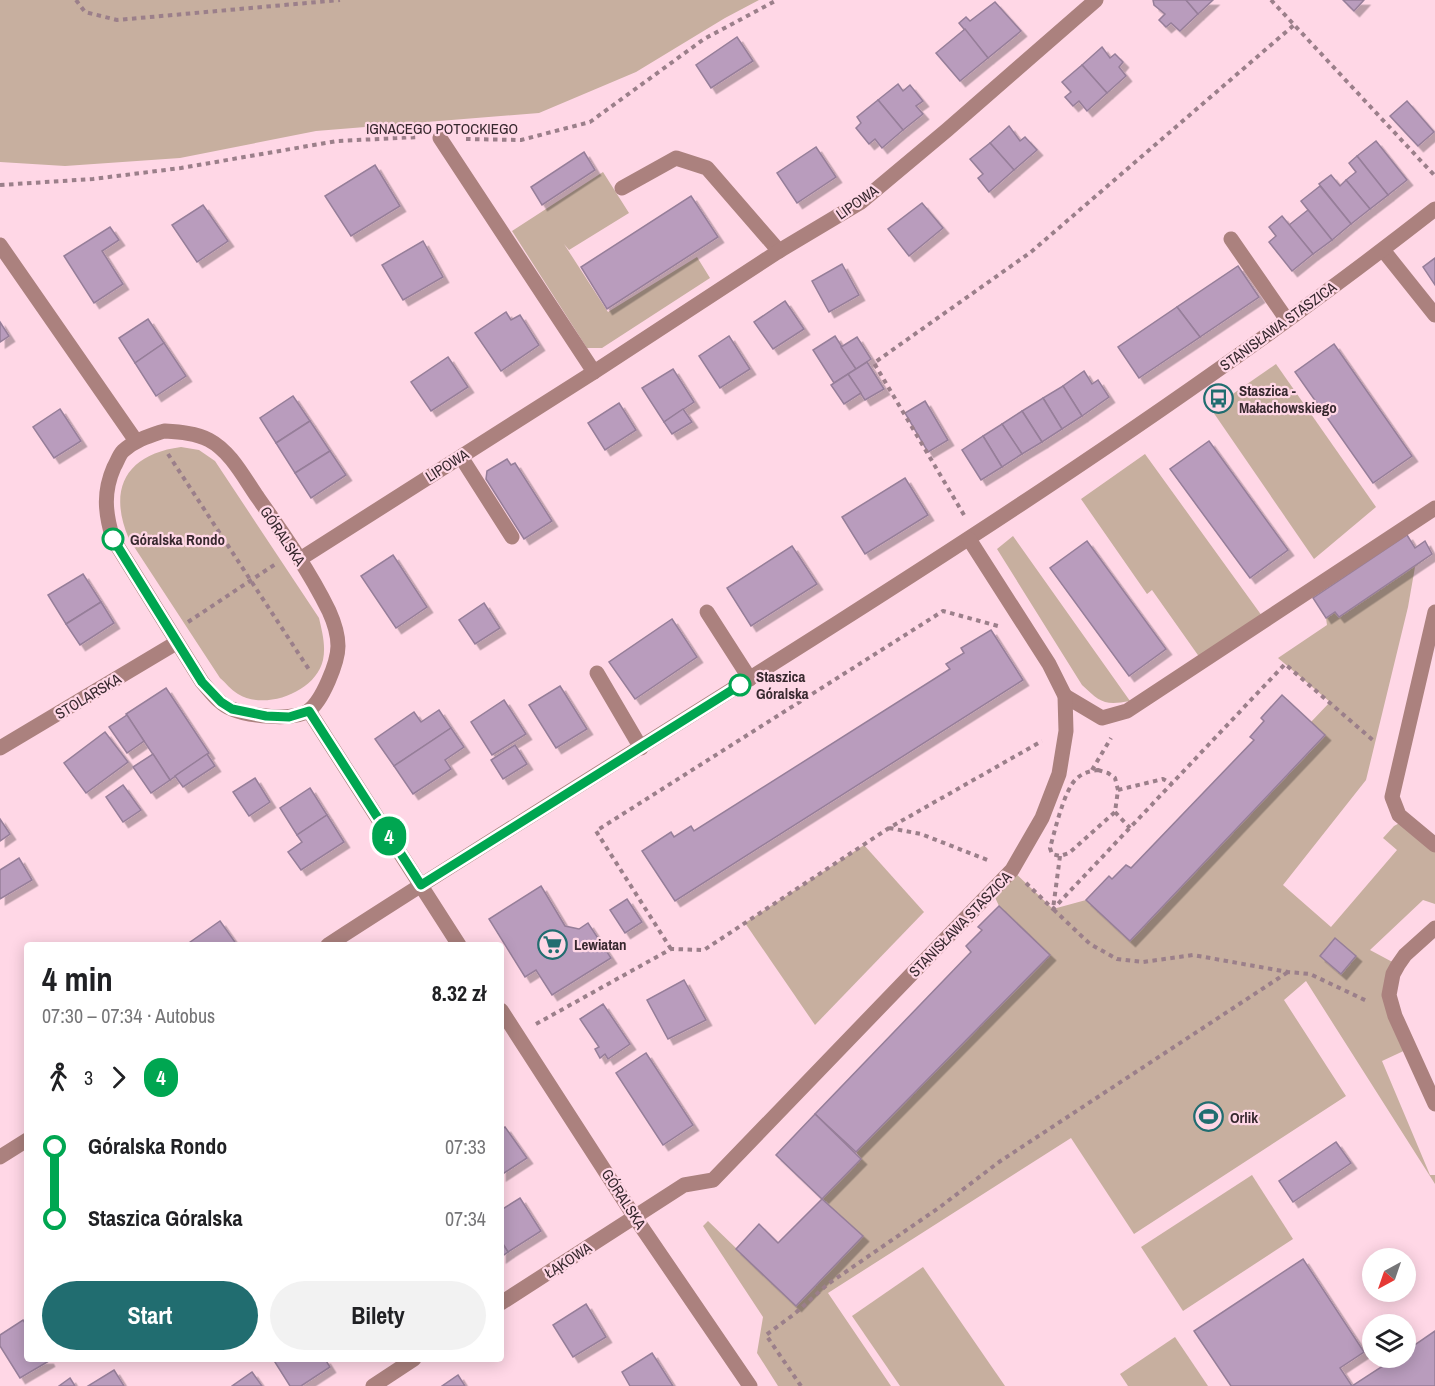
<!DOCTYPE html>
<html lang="pl">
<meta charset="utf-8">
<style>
:root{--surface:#fff;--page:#f2f2f2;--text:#202124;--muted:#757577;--accent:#216d70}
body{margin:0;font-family:"Archivo Narrow",sans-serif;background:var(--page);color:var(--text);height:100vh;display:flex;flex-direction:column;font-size:22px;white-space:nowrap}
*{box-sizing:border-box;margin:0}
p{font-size:20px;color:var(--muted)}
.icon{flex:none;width:33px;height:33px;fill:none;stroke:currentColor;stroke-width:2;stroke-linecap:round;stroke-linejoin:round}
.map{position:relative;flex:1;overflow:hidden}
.sheet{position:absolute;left:24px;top:942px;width:480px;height:420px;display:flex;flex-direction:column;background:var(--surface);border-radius:6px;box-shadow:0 3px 15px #0003}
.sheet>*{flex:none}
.badge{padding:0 12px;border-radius:20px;font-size:21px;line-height:39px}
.needle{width:39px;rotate:220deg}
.fabs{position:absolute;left:1362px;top:1248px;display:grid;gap:12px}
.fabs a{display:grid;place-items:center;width:54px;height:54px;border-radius:50%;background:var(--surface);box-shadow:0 3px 15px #0003;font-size:30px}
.map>.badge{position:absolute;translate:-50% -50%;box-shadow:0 0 0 3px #fff}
.legs{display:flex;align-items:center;gap:9px;height:66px;padding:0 18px;font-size:20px}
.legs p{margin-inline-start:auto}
.overview{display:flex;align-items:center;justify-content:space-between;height:102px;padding:0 18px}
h1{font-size:33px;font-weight:800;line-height:45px}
.primary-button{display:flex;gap:12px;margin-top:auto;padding:12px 18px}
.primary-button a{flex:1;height:69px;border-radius:36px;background:var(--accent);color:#fff;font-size:24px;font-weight:800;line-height:69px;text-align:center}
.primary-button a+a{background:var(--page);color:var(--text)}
ul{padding:0 18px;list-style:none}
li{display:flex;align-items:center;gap:21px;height:72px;font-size:22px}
li i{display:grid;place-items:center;width:9px;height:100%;margin:0 8px;background:currentColor}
li i::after{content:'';width:15px;height:15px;margin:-8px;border:4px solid;border-radius:50%;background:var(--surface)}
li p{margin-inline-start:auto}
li:first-child i{background:linear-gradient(#0000 50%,currentColor 0)}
li:last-child i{background:linear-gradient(currentColor 50%,#0000 0)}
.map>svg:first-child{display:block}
.green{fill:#c7af9f;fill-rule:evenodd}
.building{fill:#b99cbd;stroke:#967e99;stroke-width:1.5;filter:url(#shadow)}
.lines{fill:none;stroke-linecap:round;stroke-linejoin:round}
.path{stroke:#9b7f8a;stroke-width:4;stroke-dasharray:4.5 4.5;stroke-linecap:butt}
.minor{stroke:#ab817e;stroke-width:15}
.line-1-casing{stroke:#fff;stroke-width:14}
.line-1{stroke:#00a651;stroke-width:9}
.stop-1-dot{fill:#fff;stroke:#00a651;stroke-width:3}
.labels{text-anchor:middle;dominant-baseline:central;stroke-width:4.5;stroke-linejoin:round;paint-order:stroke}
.street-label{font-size:15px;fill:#37282e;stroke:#ffd7e6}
.poi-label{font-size:15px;font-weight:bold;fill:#37282e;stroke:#ffd7e6;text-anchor:start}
.stop-label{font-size:15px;font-weight:bold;fill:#37282e;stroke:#ffd7e6;text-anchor:start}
</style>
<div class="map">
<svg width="1435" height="1386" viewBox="0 0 1435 1386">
<defs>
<filter id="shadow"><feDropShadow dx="5.5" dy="5.5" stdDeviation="0" flood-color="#0004"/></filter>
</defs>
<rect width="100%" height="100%" fill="#ffd7e6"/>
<g class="green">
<path d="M0,0h759l-34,18 -89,54 -97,41 -223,18 -136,27 -115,8 -65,-4z"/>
<path d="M603,172l26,41 -60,37 -5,-6 44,68 89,-55 13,21 -108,70h-15l-75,-117z"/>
<path d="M1276,364l100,143 -62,52 -103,-150z"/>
<path d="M181,447l18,3 16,11 104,157c3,13 7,28 4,42 -7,32 -58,51 -85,34 -7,-4 -12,-11 -18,-16l-91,-139c-22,-51 -2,-85 52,-92z"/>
<path d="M1145,454l117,162 -62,42 -48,-68 -5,4 -66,-95z"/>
<path d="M1013,536l117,165c-26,5 -30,1 -48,-16l-85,-136z"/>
<path d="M1432,554l-17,13 -7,40 -42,173 -83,105 48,42 66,-77 -14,-12 11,-12 11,-6 30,25v59l-12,-4 -53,50 28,15 -9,30 21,53 -28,13 48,114h5v9l-129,-203 -22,19 62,96 -212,138 -63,-96 -243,155 63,93h-113l-21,-33 6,-36 -60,-91 5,-5 87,84 68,-69 -41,-37 39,-40 -5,-7 193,-197 -50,-49 -7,-15 20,-21 41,39 33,-9 44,40 195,-204 -14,-14 19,-20 -52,-44 49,-33 -1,-7 9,-6 4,5zM1335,938l21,18 -15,18 -21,-18z"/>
<path d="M864,845l60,67 -109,113 -70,-102z"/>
<path d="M1252,1175l41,64 -110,72 -42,-64z"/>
<path d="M923,1267l82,119h-105l-48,-70z"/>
<path d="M1175,1337l33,49h-80l-8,-12z"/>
</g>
<g class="building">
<path d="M1153,0h33l12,14 -18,17 -9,-8 -5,4 -7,-7 6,-6 -11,-9z"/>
<path d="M1186,0h27l-15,14z"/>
<path d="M1343,0h21l-10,11z"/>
<path d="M995,2l26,29 -33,27 -29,-35 7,-6 4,4z"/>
<path d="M965,29l23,29 -28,23 -24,-28z"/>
<path d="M737,37l16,24 -42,27 -15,-23z"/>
<path d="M1102,47l8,11 5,-4 8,8 -4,5 7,9 -19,17 -25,-28z"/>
<path d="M1082,65l25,28 -20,18 -8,-10 -6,5 -8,-9 6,-5 -9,-10z"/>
<path d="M898,84l5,7 7,-6 13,16 -7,5 7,8 -20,16 -25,-30z"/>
<path d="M878,100l25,30 -21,18 -7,-9 -6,5 -13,-16 5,-5 -4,-6z"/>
<path d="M1407,101l27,31 -16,14 -28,-30z"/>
<path d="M1009,126l11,15 5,-4 12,13 -23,20 -24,-27z"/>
<path d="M1376,141l31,39 -19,15 -31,-39z"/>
<path d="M990,143l24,27 -25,22 -11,-14 5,-4 -13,-15z"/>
<path d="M816,147l20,30 -39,26 -20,-30z"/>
<path d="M584,152l11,18 -53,35 -11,-18z"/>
<path d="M1357,156l31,39 -18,14 -24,-29 10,-8 -7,-9z"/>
<path d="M375,165l25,41 -49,30 -26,-40z"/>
<path d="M1331,175l9,11 6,-6 24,29 -19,15 -32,-40z"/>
<path d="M1320,186l31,38 -19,16 -31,-39z"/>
<path d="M691,196l27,41 -111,72 -26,-42z"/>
<path d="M922,203l21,25 -34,28 -21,-27z"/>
<path d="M203,205l25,36 -31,21 -25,-37z"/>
<path d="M1308,210l24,30 -19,14 -24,-29z"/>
<path d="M1282,216l31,38 -21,17 -23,-29 7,-6 -7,-9z"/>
<path d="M110,227l9,13 -17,11 21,33 -29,19 -30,-47z"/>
<path d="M423,241l20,36 -40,23 -21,-35z"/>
<path d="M1435,258v27l-12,-18z"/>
<path d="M842,264l17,31 -30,17 -17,-31z"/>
<path d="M1238,266l21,31 -59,40 -23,-30z"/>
<path d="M785,301l19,28 -31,20 -19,-27z"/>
<path d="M1177,307l23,30 -61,41 -21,-31z"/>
<path d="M506,312l5,8 9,-5 19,30 -38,26 -26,-38z"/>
<path d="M148,319l16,24 -29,20 -16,-25z"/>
<path d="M0,322l9,14 -9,6z"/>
<path d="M729,336l21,33 -30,19 -21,-32z"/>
<path d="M835,336l21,33 -22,14 -21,-33z"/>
<path d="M857,337l14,22 -15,10 -15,-22z"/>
<path d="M164,343l22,33 -30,20 -21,-33z"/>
<path d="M1334,344l78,112 -39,27 -78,-111z"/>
<path d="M448,357l20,30 -37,24 -20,-29z"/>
<path d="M867,362l17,27 -19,11 -17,-26z"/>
<path d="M673,369l21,33 -30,20 -22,-34z"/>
<path d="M1084,371l8,13 6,-4 11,17 -27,19 -19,-30z"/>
<path d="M848,374l13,19 -17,11 -13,-19z"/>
<path d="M1063,386l19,30 -20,13 -19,-31z"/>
<path d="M293,396l17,25 -34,22 -16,-25z"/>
<path d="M1043,398l19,31 -20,13 -20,-31z"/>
<path d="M925,401l23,39 -20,12 -23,-39z"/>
<path d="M619,403l17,27 -31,20 -17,-27z"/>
<path d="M60,409l21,32 -27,17 -21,-31z"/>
<path d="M683,409l9,13 -20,12 -8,-12z"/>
<path d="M1022,411l20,31 -20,12 -20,-30z"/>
<path d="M310,421l20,30 -35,22 -19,-30z"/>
<path d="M1002,424l20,30 -20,13 -19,-31z"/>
<path d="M983,436l19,31 -21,13 -19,-30z"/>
<path d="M1209,441l79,109 -38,28 -80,-109z"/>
<path d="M330,451l16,24 -35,23 -16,-25z"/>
<path d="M507,459l4,6 4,-2 37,58 -28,18 -38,-60 1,-8z"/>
<path d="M905,478l23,37 -63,39 -23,-37z"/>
<path d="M1407,535l8,13 10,-7 7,13 -93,63 -4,-5 -9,6 -13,-20z"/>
<path d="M1087,541l79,108 -37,27 -79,-108z"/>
<path d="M792,546l25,38 -66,42 -24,-38z"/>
<path d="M393,555l34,52 -31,21 -35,-52z"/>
<path d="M83,574l18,28 -35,22 -18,-29z"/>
<path d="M101,602l13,21 -34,22 -14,-21z"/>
<path d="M484,603l16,25 -25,16 -16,-24z"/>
<path d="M672,619l25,38 -62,42 -26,-37z"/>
<path d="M991,630l32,50 -348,221 -33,-50 29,-19 3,5 17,-11 3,5 256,-162 -4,-5 18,-11 -3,-5z"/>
<path d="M560,686l27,43 -31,19 -27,-43z"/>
<path d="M166,688l43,65 -39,27 -44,-66z"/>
<path d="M1282,695l43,40 -195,206 -44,-41 23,-24 3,3 14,-14 5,3 123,-128 -4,-3 14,-16 -3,-3z"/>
<path d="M504,700l22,34 -34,21 -21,-33z"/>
<path d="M439,710l12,18 -57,38 -19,-27 39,-27 7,10z"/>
<path d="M127,715l17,26 -17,12 -18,-26z"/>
<path d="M451,728l13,19 -19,13 6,9 -38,25 -19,-28z"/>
<path d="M105,732l23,30 -42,31 -22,-30z"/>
<path d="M515,745l12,19 -24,15 -12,-19z"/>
<path d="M153,754l17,26 -19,13 -18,-26z"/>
<path d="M207,754l8,12 -32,21 -8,-11z"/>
<path d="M255,778l15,24 -21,14 -16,-24z"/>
<path d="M123,785l18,25 -18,12 -17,-25z"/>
<path d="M310,788l17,27 -30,20 -17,-27z"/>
<path d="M327,815l17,27 -43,28 -13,-18 14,-10 -5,-7z"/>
<path d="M0,819l10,15 -10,7z"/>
<path d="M19,858l13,22 -32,19v-29z"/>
<path d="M541,886l24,40 14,3 9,-6 23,35 -59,37 -16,-25 -11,7 -36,-58z"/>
<path d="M627,899l15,23 -17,11 -15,-23z"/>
<path d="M999,906l51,49 -194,197 -41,-38 156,-162 -5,-6 16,-16 -4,-3z"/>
<path d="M220,921l17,24h-51z"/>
<path d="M1335,938l21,18 -15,18 -21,-18z"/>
<path d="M684,980l22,40 -38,19 -21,-39z"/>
<path d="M603,1004l27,40 -22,15 -3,-5 -5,4 -5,-9 4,-2 -19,-28z"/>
<path d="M646,1053l47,72 -30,20 -47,-72z"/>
<path d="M815,1114l46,45 -39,40 -46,-44z"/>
<path d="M505,1127l22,31 -26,17v-46z"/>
<path d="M1336,1142l15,21 -58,39 -14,-21z"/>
<path d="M520,1198l21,33 -33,21 -7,-11v-31z"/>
<path d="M822,1199l41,37 -67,70 -60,-57 23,-25 19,19z"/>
<path d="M501,1241l7,11 -7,5z"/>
<path d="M1303,1259l61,93 -24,16 12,18h-121l-37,-55z"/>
<path d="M586,1304l20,33 -33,20 -20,-32z"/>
<path d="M23,1320l4,6v33h21l1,2 -29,17 -20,-32v-11z"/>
<path d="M1435,1331v55h-83l43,-28h11v-7z"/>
<path d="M652,1353l21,33h-43l-8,-14z"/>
<path d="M273,1359h52l5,8 -29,19h-11z"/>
<path d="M114,1370l10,16h-36z"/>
<path d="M252,1372l10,14h-30z"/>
<path d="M458,1375l7,11h-23z"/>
<path d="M70,1378l5,8h-16z"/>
</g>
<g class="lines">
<g class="path">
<path d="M76,0l9,12 32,8 223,-20"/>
<path d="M1271,0l164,176"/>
<path d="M466,139l55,1 69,-18 114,-83 73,-39"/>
<path d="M0,185l93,-6 88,-11 156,-27 82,-4"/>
<path d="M168,454l142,217"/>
<path d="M964,515l-90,-152 157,-111 263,-227"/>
<path d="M188,622l89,-59"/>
<path d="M1092,770l19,-32"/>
<path d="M1098,770l10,3 7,5 3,12 -3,22 -46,41 -9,3 -8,-2 -2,-6c5,-18 14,-57 26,-69 7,-6 13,-8 22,-9z"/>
<path d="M1118,790l45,-11 9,5"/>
<path d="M1115,812l15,16"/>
<path d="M889,828l32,6 69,27"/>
<path d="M1060,856l-7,53 37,35 27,15 26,3 50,-7 95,17 22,2 59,28"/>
<path d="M1026,883l27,26 232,-245 90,78"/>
<path d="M671,949l-75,-118 347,-220 55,15"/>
<path d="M536,1024l135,-75 33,1 185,-122 153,-87"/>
<path d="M801,1386l-35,-51 27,-20 35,-31 112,-77 59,-45 289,-190"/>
</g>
<g class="minor">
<path d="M440,138l154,234"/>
<path d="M622,188l54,-30 31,10 72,83"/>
<path d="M1231,239l56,81"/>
<path d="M0,245l136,196"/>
<path d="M1383,250l52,65"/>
<path d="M164,431c15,1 32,2 45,9 21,11 34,36 47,55 26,37 53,75 73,116 5,11 9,23 9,35 0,16 -16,56 -30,65 -15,10 -59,5 -76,-2 -12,-4 -21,-17 -30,-27l-89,-143c-8,-26 -10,-47 1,-72 3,-5 5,-12 9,-16 12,-11 26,-15 41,-20z"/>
<path d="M461,457l51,80"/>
<path d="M300,559l294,-187 185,-121 82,-49 86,-72 149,-130"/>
<path d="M707,612l43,67"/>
<path d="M1435,612l-43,185 7,18 36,30"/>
<path d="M597,673l44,75"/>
<path d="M1065,696l37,22 25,-7 308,-203"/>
<path d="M309,711l150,234"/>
<path d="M0,748l176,-105"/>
<path d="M1435,928l-30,27 -7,10 -5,9 -4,21 6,21 40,88"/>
<path d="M328,945c372,-241 757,-462 1107,-736"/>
<path d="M501,1010l133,206 116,170"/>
<path d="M0,1157l27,-17"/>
<path d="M501,1303l183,-118 29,-5 299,-310 30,-52 17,-44 7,-43 -1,-35 -16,-32 -80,-125"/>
<path d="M373,1386l41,-27"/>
</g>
</g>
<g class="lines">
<defs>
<path id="line-1" d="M113,539l89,143 19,20 11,7 34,7 23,1 20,-6 112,174 319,-200"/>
</defs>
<use href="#line-1" class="line-1-casing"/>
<use href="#line-1" class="line-1"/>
</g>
<defs>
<symbol id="bus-ring" viewBox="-11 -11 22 22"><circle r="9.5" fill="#ffd7e6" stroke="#216d70" stroke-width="1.5"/><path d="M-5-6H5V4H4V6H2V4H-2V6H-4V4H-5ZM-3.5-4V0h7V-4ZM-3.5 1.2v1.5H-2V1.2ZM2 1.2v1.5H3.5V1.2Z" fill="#216d70"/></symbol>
<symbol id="supermarket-ring" viewBox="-11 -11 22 22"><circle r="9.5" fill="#ffd7e6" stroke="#216d70" stroke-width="1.5"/><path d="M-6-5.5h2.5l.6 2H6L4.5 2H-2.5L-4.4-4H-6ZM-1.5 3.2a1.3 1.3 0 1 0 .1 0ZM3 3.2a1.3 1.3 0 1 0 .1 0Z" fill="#216d70"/></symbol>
<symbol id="stadium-ring" viewBox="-11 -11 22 22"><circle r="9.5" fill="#ffd7e6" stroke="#216d70" stroke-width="1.5"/><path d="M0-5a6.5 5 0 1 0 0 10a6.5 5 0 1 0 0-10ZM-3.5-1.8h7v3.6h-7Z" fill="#216d70"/></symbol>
</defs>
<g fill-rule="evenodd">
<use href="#bus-ring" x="1202" y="382" width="33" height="33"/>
<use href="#supermarket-ring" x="536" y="928" width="33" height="33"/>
<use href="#stadium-ring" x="1192" y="1100" width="33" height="33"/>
</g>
<g class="stop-1-dot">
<circle cx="113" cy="539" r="10"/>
<circle cx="740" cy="685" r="10"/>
</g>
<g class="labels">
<g class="street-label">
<text x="442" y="128">IGNACEGO POTOCKIEGO</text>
<text transform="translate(857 202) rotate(-35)">LIPOWA</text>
<text transform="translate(1278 326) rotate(-36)">STANISŁAWA STASZICA</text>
<text transform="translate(447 465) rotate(-32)">LIPOWA</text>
<text transform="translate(283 536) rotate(56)">GÓRALSKA</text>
<text transform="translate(88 696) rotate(-31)">STOLARSKA</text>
<text transform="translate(960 924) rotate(-46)">STANISŁAWA STASZICA</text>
<text transform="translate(624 1199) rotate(57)">GÓRALSKA</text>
<text transform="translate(568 1260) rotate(-33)">ŁĄKOWA</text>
</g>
<g class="poi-label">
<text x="1239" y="390">Staszica -<tspan x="1239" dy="17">Małachowskiego</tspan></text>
<text x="574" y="944">Lewiatan</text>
<text x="1230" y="1117">Orlik</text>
</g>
<g class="stop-label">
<text x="130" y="539">Góralska Rondo</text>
<text x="756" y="676">Staszica<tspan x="756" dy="17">Góralska</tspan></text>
</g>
</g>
</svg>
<div class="fabs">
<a><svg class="needle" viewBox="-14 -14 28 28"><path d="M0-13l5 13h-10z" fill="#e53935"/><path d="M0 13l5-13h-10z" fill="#757577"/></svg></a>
<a><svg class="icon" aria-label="layers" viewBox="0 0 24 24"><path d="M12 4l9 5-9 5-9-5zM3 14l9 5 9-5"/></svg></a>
</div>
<b class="badge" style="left:389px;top:836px;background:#00a651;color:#fff">4</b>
<section class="sheet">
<div class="overview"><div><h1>4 min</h1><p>07:30 – 07:34 · Autobus</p></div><b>8.32 zł</b></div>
<div class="legs"><svg class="icon" aria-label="walk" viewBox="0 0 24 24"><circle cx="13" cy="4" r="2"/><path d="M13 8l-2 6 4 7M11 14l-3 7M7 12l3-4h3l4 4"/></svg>3<svg class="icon" aria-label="forward" viewBox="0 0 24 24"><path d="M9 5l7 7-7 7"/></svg><b class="badge" style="background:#00a651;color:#fff">4</b></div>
<ul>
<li><i style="color:#00a651"></i><b>Góralska Rondo</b><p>07:33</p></li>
<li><i style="color:#00a651"></i><b>Staszica Góralska</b><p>07:34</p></li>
</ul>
<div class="primary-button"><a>Start</a><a>Bilety</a></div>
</section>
</div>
